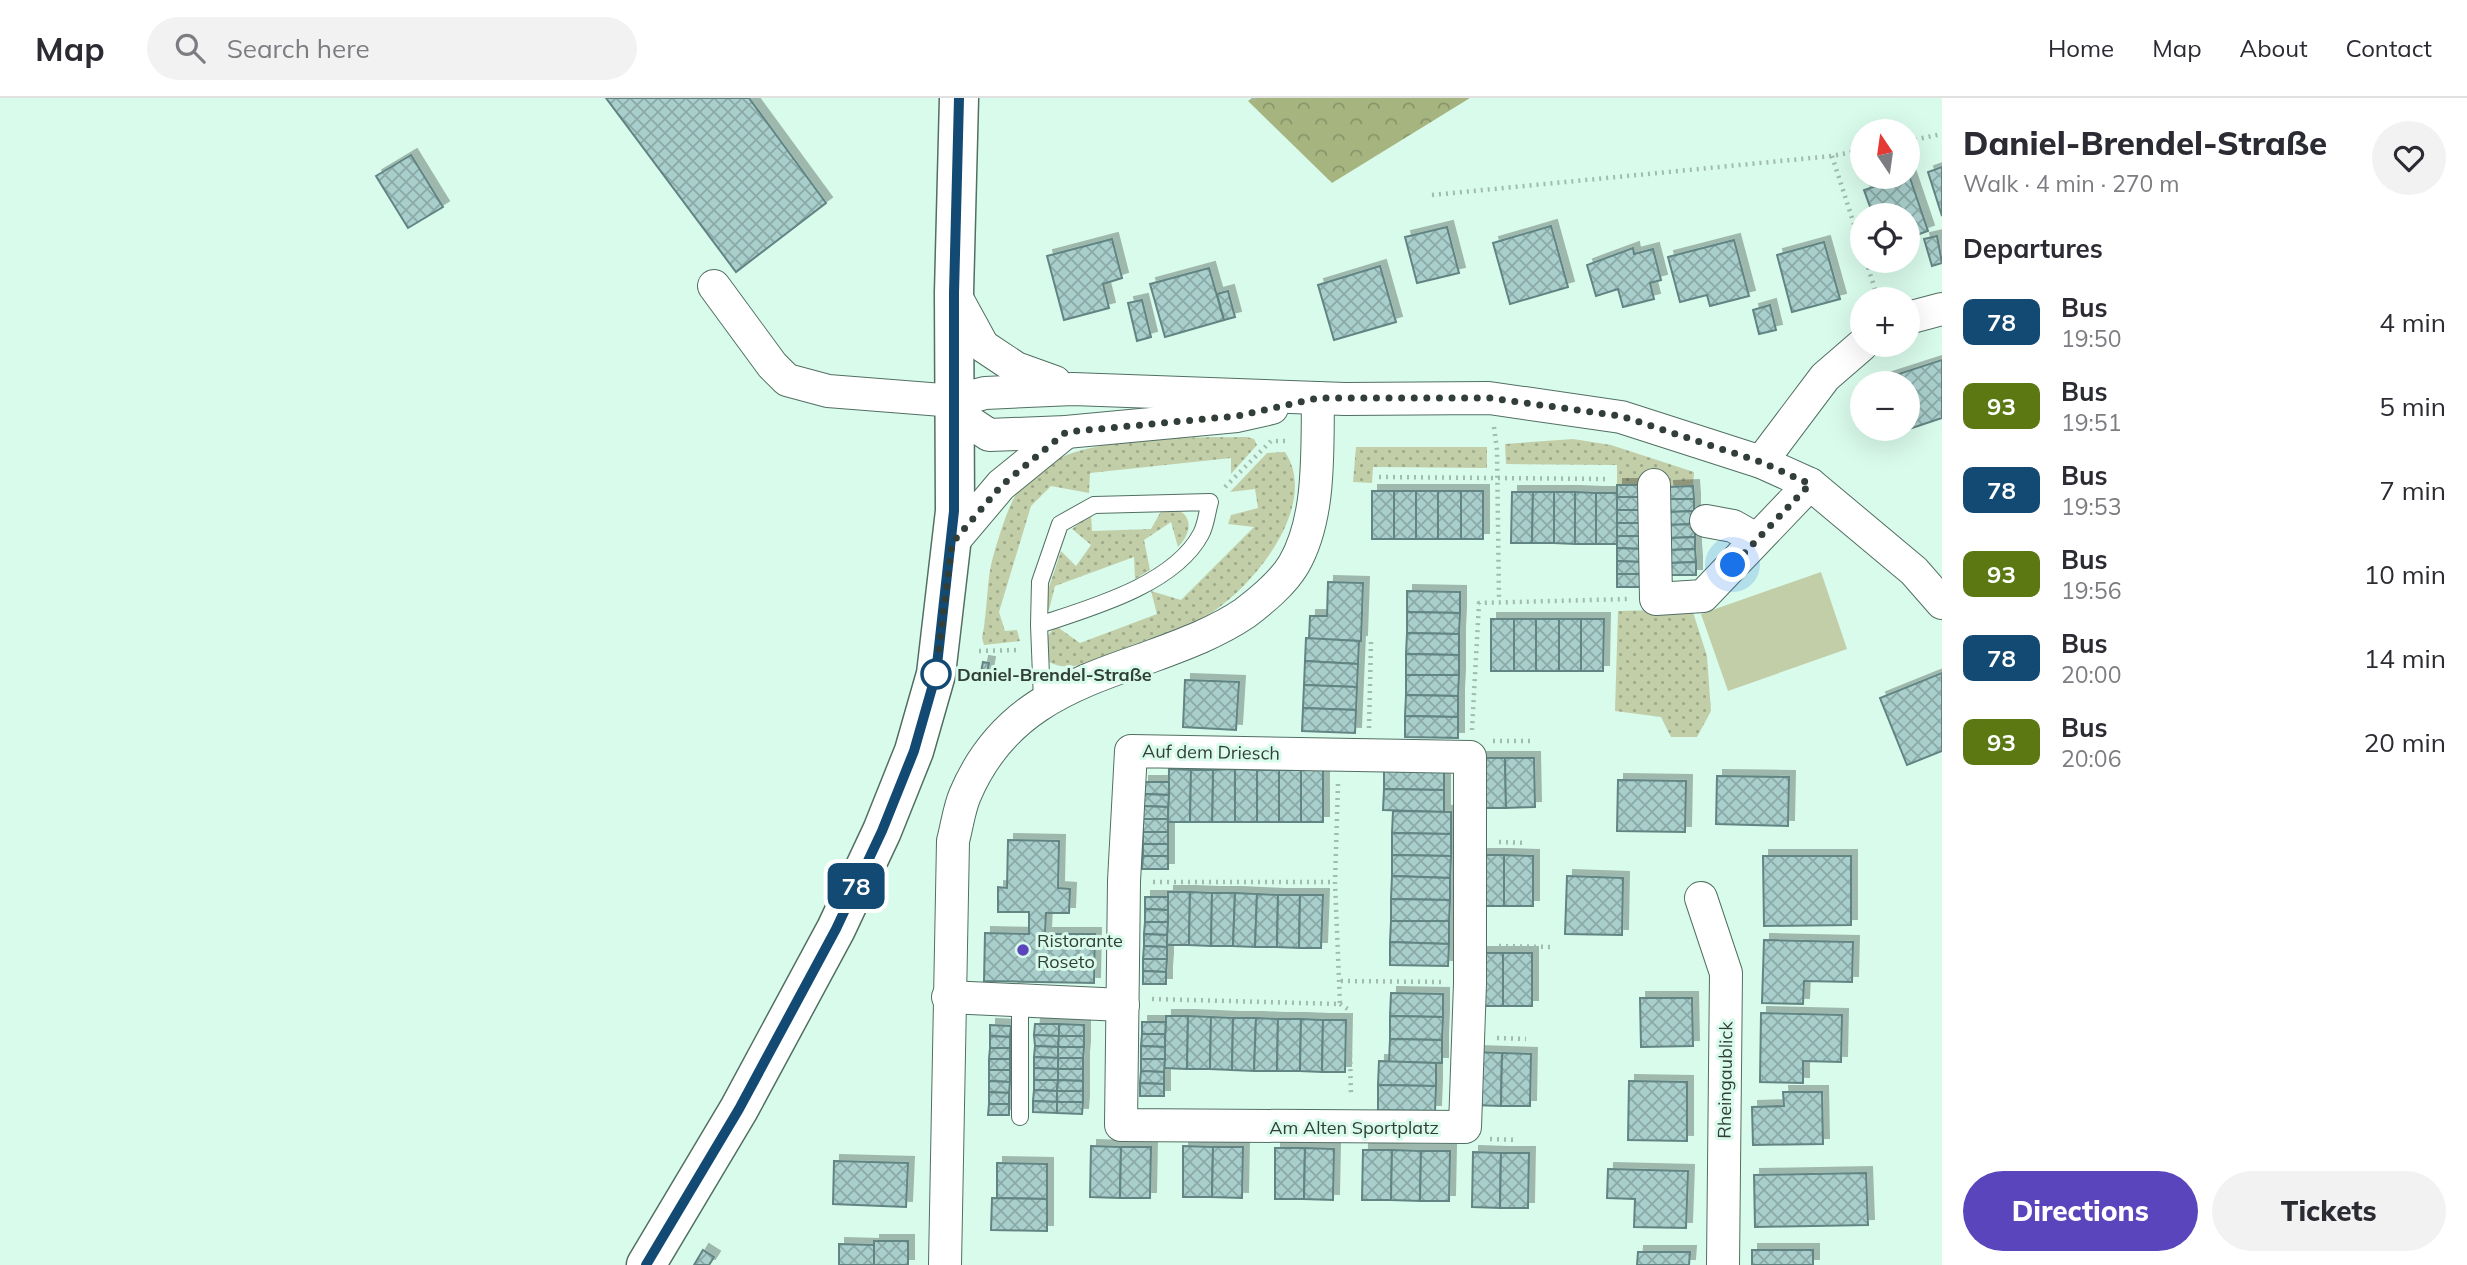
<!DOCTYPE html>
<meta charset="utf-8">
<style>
:root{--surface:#fff;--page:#f2f2f3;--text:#2b2b33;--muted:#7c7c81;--line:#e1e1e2;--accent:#5b45bd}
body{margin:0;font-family:Mulish,sans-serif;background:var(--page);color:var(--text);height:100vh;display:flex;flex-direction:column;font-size:26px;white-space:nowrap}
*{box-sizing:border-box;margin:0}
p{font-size:23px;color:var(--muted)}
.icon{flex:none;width:38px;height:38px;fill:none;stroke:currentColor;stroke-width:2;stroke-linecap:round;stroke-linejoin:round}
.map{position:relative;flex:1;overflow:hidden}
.side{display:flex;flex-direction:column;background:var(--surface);width:525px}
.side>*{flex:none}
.badge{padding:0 14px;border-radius:10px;font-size:24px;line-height:46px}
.needle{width:46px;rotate:347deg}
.tools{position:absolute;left:1850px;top:21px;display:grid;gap:14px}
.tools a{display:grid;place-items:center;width:70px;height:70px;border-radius:50%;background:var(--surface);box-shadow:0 7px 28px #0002;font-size:35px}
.you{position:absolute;width:35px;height:35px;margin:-18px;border:5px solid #fff;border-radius:50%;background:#1a73e8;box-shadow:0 0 0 10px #1a73e833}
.map>.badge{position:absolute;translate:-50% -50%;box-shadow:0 0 0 4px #fff}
h2{padding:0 21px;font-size:26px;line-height:63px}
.round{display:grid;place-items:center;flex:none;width:74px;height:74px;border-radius:37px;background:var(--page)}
.headline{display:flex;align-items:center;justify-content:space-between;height:119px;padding:0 21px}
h1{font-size:33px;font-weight:800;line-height:52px}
.cta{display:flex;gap:14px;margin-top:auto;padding:14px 21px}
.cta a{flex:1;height:80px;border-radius:42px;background:var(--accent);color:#fff;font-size:28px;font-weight:800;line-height:80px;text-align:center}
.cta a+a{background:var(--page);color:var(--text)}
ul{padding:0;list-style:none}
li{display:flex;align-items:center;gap:21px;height:84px;padding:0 21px}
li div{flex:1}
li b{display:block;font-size:26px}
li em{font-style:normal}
li .badge{min-width:77px;font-weight:700;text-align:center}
header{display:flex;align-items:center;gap:42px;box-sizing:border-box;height:98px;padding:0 35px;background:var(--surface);border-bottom:2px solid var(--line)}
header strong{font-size:33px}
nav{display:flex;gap:38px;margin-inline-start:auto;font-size:24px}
.search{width:490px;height:63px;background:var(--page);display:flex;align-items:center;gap:18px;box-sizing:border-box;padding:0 24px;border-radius:38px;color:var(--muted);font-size:26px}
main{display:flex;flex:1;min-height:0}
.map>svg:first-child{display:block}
.grass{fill:url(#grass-dots)}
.forest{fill:url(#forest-crowns)}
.garden{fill:#c2cea8}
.building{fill:url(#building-cross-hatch);stroke:#628583;stroke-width:2;filter:url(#shadow)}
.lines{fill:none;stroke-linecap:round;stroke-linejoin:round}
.service-casing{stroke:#516f63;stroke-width:18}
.minor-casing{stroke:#516f63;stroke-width:34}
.secondary-casing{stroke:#516f63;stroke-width:41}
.path{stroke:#a0bbaf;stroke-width:4.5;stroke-dasharray:2 5;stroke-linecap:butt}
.service{stroke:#fff;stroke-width:16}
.minor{stroke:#fff;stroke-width:32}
.secondary{stroke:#fff;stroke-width:38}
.line-casing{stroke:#fff;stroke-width:16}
.line{stroke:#124a73;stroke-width:10}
.walk{stroke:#323f39;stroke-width:7;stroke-dasharray:0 12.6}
.stop-dot{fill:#fff;stroke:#124a73;stroke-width:3.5}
.poi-dot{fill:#5b45bd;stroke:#d9fbec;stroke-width:2.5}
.labels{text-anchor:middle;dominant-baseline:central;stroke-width:6;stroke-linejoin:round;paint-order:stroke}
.stop-label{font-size:18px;font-weight:bold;fill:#323f39;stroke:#d9fbec;text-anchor:start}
.street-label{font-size:18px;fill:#323f39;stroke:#d9fbec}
.poi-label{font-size:18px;fill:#323f39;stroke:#d9fbec;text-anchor:start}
</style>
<header>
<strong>Map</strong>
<div class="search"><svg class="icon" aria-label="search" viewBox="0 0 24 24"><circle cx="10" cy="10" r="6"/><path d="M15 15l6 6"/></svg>Search here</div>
<nav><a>Home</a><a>Map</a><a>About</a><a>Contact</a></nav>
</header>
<main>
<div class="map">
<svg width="1942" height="1167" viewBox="0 0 1942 1167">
<defs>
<pattern id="grass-dots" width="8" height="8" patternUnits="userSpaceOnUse" patternTransform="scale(1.75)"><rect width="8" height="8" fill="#c2cea8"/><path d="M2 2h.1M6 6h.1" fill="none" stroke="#9ea98a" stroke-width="1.8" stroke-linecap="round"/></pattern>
<pattern id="forest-crowns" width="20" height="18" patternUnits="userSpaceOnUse" patternTransform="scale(1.75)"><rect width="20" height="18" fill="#a6b580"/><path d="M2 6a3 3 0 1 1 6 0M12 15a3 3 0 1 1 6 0" fill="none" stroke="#88956a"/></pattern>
<pattern id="building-cross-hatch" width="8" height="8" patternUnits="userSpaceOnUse" patternTransform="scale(1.75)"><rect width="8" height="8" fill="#a9cfcc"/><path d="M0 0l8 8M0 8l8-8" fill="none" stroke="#8aa9a7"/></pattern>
<filter id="shadow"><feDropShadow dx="6" dy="-6" stdDeviation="0" flood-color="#0004"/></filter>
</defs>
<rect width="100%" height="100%" fill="#d9fbec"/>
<g class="grass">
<path d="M1247,339l7,2 3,6 -26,29v-16l-141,15 -1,20 -38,-7 -20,20 -32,106 6,19 12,-1 3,11 -36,4 -2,-7c6,-28 4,-59 12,-85 8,-25 16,-58 36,-77 46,-42 156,-38 217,-39z"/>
<path d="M1573,341l38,6 83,27 -1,14 -76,-1v-20l-111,-1 -1,-20z"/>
<path d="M1356,349h131v21l-114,-1 -1,16 -19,-1z"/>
<path d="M1285,354c36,54 -34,138 -79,164 -25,14 -55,22 -81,32 -24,8 -51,27 -76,14l-4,-7v-16l11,-13 24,17 77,-29 -6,-23 30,9 73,-73 -26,-3 3,-9 27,-7 -3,-19 -25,3 37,-39z"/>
<path d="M1164,408c27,3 32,22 14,41l-7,-25 -27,18 6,30 -15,9 -1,-22 -79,29 -6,24 -7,-2 19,-57 15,15 15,-21 -19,-16 19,-15 1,17 59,-2z"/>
<path d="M1692,511l15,47 4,55 -14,26h-26l-10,-20 -46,-6 3,-100z"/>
</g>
<path class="forest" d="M1252,0h218l-138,85 -84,-82z"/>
<path class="garden" d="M1821,474l26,77 -119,42 -27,-77z"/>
<g class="building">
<path d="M606,0h143l77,105 -90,69z"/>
<path d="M411,57l32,52 -35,21 -32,-52z"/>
<path d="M1942,69v49l-14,-44z"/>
<path d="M1909,77l19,56 -20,7v-23h-35l-9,-25z"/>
<path d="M1551,128l17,61 -58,17 -17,-61z"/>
<path d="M1447,129l12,46 -42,10 -12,-46z"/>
<path d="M1937,138l5,27 -10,3 -8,-27z"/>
<path d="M1112,141l10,39 -19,6 6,24 -45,12 -17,-64z"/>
<path d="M1734,142l15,56 -39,10 -3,-11 -27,7 -12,-45z"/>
<path d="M1824,144l16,57 -48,13 -15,-57z"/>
<path d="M1633,150l1,6 19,-5 8,31 -11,3 4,16 -31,8 -5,-18 -22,7 -9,-31z"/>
<path d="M1380,168l16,56 -62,18 -16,-55z"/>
<path d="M1209,170l15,52 -59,17 -15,-53z"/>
<path d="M1228,193l7,26 -11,3 -7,-26z"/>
<path d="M1142,202l9,37 -14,4 -9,-38z"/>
<path d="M1770,207l6,25 -17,4 -6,-24z"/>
<path d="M1942,262v58l-39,13 5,-2v-46h-20l-2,-5z"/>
<path d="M1617,387h25l-1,12h-24z"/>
<path d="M1693,388l1,13h-25l-1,-12z"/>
<rect x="1372" y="393" width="22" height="48"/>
<rect x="1394" y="393" width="22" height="48"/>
<rect x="1416" y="393" width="22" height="48"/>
<rect x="1438" y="393" width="23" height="48"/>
<rect x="1461" y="393" width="22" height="48"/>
<path d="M1512,394h21l-1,51h-21z"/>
<path d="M1533,394h21v51h-22z"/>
<path d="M1554,394h21v52l-21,-1z"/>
<path d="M1575,394l21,1v51h-21z"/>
<rect x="1596" y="395" width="21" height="51"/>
<rect x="1617" y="399" width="24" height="13"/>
<path d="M1669,401h25v12l-25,1z"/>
<rect x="1617" y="412" width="24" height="13"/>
<path d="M1694,413l1,13 -26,1v-13z"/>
<rect x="1617" y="425" width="24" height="13"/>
<path d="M1695,426v13l-25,1 -1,-13z"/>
<path d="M1617,438h24v13l-24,-1z"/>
<path d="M1695,439v12l-25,1v-12z"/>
<path d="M1617,450l24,1v13l-24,-1z"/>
<path d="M1695,451l1,13 -26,1v-13z"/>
<path d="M1617,463l24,1v12h-24z"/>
<path d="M1696,464v13h-25l-1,-12z"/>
<rect x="1617" y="476" width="24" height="13"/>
<path d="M1328,484l35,1 -2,58 -52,-2 1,-23h17z"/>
<path d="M1407,493l53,1v21l-53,-1z"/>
<path d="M1407,514l53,1 -1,21 -52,-1z"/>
<rect x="1491" y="521" width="23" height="52"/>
<rect x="1514" y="521" width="22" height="52"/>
<rect x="1536" y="521" width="23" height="52"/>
<rect x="1559" y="521" width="22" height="52"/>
<path d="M1581,521h23l-1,52h-22z"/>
<path d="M1407,535l52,1v21l-53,-1z"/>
<path d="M1306,540l53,3 -1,23 -53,-3z"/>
<path d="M1406,556l53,1v20h-53z"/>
<path d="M1305,563l53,3 -1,23 -53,-2z"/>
<path d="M983,564l6,1 -4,20 -6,-1z"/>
<path d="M1942,575v78l-35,14 -27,-67z"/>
<path d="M1406,577h53l-1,21 -52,-1z"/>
<path d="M1185,582l54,2 -3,48 -53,-3z"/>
<path d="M1304,587l53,2 -1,23 -53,-2z"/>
<path d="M1406,597l52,1v21l-53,-1z"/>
<path d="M1303,610l53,2 -1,23 -53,-2z"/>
<path d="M1405,618l53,1v21l-53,-1z"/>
<path d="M1476,660h29l1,50h-29z"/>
<path d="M1505,660h29l1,49 -29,1z"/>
<path d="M1384,668l60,1v23l-60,-1z"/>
<path d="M1169,671l22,1 -1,52h-22z"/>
<path d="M1235,671l22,1v52h-22z"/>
<path d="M1235,671v53h-23l1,-52z"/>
<path d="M1191,672h22l-1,52h-22z"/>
<rect x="1257" y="672" width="22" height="52"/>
<rect x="1279" y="672" width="22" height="52"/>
<rect x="1301" y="672" width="22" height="52"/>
<path d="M1717,678l72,1 -1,49 -72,-2z"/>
<path d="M1618,682l68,1 -1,51 -68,-1z"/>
<path d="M1143,684h26v13l-26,-1z"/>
<path d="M1384,691l60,1v22l-61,-2z"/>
<path d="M1143,696l26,1 -1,12 -25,-1z"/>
<path d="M1143,708l25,1v12h-25z"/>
<path d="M1393,713l58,1v22l-59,-1z"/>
<rect x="1143" y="721" width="25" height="13"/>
<rect x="1143" y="734" width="25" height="12"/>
<path d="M1392,735l59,1v22l-59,-1z"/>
<path d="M1008,742l51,1 -1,47 12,1 -1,24h-23l-1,21h50l-1,49 -110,-2 1,-48 44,1v-22h-31v-25l9,1z"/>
<rect x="1143" y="746" width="25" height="12"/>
<path d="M1392,757l59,1 -1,22 -58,-2z"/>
<path d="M1475,757h29v51h-30z"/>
<path d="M1504,757l29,1v50h-29z"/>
<path d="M1143,758h25v13h-26z"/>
<path d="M1763,758h88v69l-87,1z"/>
<path d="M1392,778l58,2v22l-59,-1z"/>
<path d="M1567,778l56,2 -1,57 -57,-1z"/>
<path d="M1168,794h22l-1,53h-22z"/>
<path d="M1190,794l22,1 -1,53 -22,-1z"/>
<path d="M1212,795h23l-2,53h-22z"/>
<path d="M1235,795l22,1 -2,53 -22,-1z"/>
<path d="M1257,796l21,1 -1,52h-22z"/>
<path d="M1278,797h22l-1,53 -22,-1z"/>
<path d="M1300,797h23l-2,53h-22z"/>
<path d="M1145,799h23v13l-23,-1z"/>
<path d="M1391,801l59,1 -1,21h-58z"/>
<path d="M1145,811l23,1v12h-23z"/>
<path d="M1391,823h58v23l-59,-2z"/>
<path d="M1145,824h23l-1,13 -23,-1z"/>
<path d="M1144,836l23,1v12l-23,-1z"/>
<path d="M1764,842l89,2 -1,40 -48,-1 -1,23 -41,-1z"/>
<path d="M1390,844l59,2 -1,22 -58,-1z"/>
<path d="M1144,848l23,1v12h-24z"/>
<path d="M1474,855h29v53h-30z"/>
<rect x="1503" y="855" width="29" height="53"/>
<path d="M1143,861h24l-1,13 -23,-1z"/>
<path d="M1143,873l23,1v12h-23z"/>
<path d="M1391,895l52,1v23l-53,-1z"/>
<path d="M1640,900h52l1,48 -52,1z"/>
<path d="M1761,915l81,2 -1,47 -38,-1v22l-43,-1z"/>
<path d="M1166,918h22l-1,53 -23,-1z"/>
<path d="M1188,918l23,1 -1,52h-23z"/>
<path d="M1390,918l53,1 -1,23 -52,-1z"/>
<path d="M1211,919l22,1 -1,52 -22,-1z"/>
<path d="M1233,920h23l-2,53 -22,-1z"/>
<path d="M1256,920l22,1 -1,52h-23z"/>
<path d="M1278,921h23l-1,52h-23z"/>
<path d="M1301,921l22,1 -1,52 -22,-1z"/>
<path d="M1323,922h23l-1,52h-23z"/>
<path d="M1142,924h24l-1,12h-23z"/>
<path d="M1035,926h24v12l-25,-1z"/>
<path d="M1059,926l25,1v11h-25z"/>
<path d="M990,927l21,1 -1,11 -20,-1z"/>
<path d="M1142,936h23v13l-24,-1z"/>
<path d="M1034,937l25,1 -1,11 -23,-1z"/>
<path d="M990,938l20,1v11h-20z"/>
<path d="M1059,938h25v11h-26z"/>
<path d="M1390,941l52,1v23l-53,-1z"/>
<path d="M1035,948l23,1v11l-24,-1z"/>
<path d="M1141,948l24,1v12h-24z"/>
<path d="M1058,949h26l-1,11h-25z"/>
<path d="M990,950h20v11h-21z"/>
<path d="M1474,954l28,1 -1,53 -28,-1z"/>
<path d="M1502,955l29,1 -1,52h-29z"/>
<path d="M1034,959l24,1v11l-24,-1z"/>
<rect x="1058" y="960" width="25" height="11"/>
<rect x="989" y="961" width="21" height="11"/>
<path d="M1141,961h24l-1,13 -23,-1z"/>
<path d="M1379,963l57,2v23l-58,-1z"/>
<path d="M1034,970l24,1v11h-24z"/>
<path d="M1058,971h25v12l-25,-1z"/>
<path d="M989,972h21v12l-21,-1z"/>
<path d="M1141,973l23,1v12l-24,-1z"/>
<path d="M1034,982h24l-1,11 -23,-1z"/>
<path d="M1058,982l25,1v10h-26z"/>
<path d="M989,983l21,1 -1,11 -20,-1z"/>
<path d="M1629,983l58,1v59l-59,-1z"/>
<path d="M1140,985l24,1v12h-24z"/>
<path d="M1378,987l58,1 -1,25 -57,-1z"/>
<path d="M1034,992l23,1v11l-24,-1z"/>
<rect x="1057" y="993" width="26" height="11"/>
<path d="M989,994l20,1v11h-20z"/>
<path d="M1783,994h39l1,52 -70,1 -1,-38 32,-1z"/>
<path d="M1033,1003l24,1v11l-24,-1z"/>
<path d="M1057,1004h26l-1,12 -25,-1z"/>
<path d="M989,1006h20v11h-21z"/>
<path d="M1091,1048l30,1 -1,51 -30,-1z"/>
<path d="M1183,1048l30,1 -1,50h-29z"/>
<path d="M1121,1049h30l-1,51h-30z"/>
<path d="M1213,1049h30l-1,51 -30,-1z"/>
<path d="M1275,1050h30l-1,51h-29z"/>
<path d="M1305,1050l29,1 -1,51 -29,-1z"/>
<path d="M1363,1052h29l-1,50h-29z"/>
<path d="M1392,1052l29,1 -1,50 -29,-1z"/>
<path d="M1421,1053h29l-1,50h-29z"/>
<path d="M1473,1054l28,1 -1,55 -28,-1z"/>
<path d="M1501,1055h28l-1,55h-28z"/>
<path d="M834,1063l74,2 -2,44 -73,-3z"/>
<path d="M997,1065l50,1v35l-50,-1z"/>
<path d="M1608,1071l80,2 -2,57 -52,-1 1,-28 -28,-1z"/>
<path d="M1866,1075l2,52 -113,2 -1,-52z"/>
<path d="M992,1100l55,1v32l-56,-1z"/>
<rect x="874" y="1143" width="34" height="24"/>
<path d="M839,1146l35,1v20h-35z"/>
<path d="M703,1152l11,7 -5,8h-15z"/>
<rect x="1752" y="1152" width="61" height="15"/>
<path d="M1638,1154h52l-1,13h-52z"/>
</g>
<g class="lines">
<defs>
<g id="service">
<path d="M1039,527l1,-43 20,-58 34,-19 116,-3c-3,10 -4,23 -9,32 -27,51 -111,74 -162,91l3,76"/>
<path d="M1020,1019v-117"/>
</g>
<g id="minor">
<path d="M714,188l58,79 15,15 41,11 127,10 30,-8 88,-4 272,10 144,-1 132,19 140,45 49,22 104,87 28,32"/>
<path d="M954,195l29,53 33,22 39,14"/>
<path d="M1908,220l34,-9"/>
<path d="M955,303l13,20 21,14 77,-3 171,-16 35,-8"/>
<path d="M1761,364l64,-85 37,-32"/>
<path d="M1654,387l2,114 47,-3 107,-112"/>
<path d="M1706,423l27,5 23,13"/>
<path d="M952,445l49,-58 65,-53"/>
<path d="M1131,653l339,6v226l-5,144 -344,-2 3,-244z"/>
<path d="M1701,800l25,75 -3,292"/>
<path d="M948,899l175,8"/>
<path d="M945,1167l8,-424c4,-15 6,-32 12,-46 35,-83 100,-109 179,-136 35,-13 70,-25 101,-46 17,-13 38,-30 49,-49 27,-47 23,-113 24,-166"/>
</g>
<path id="secondary" d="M646,1167l93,-156 97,-180 46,-98 32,-80 22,-77 19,-163 -1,-218 5,-195"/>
</defs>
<use href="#service" class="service-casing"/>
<use href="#minor" class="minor-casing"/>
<use href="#secondary" class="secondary-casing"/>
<g class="path">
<path d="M1254,0l4,5"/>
<path d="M1908,43l34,-7"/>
<path d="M1832,58l30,93"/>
<path d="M1432,97l400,-39 30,-6"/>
<path d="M1866,163l12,38"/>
<path d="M1494,329l3,23 2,151"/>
<path d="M1379,379l226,2"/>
<path d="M1225,389l46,-46h17"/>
<path d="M979,553l41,-1"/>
<path d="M1369,630l2,-87"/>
<path d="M1472,632l7,-127 148,-4"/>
<path d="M1493,643h38"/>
<path d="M1338,686l-3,98 5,122"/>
<path d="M1499,744l28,1"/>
<path d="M1153,784h182"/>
<path d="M1499,848l54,1"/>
<path d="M1341,883l100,1"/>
<path d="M1152,901l188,5"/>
<path d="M1340,906l9,6 2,86"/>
<path d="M1497,940l29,1"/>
<path d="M1490,1041l27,1"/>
</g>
<use href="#service" class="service"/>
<use href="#minor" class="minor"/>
<use href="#secondary" class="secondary"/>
</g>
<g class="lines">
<defs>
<path id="line" d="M646,1167l93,-156 97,-180 46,-98 32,-80 22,-77 18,-163v-218l5,-195"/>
</defs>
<use href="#line" class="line-casing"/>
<use href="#line" class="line"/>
<path class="walk" d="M936,576l16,-131 50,-58 64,-53 171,-16 81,-18h171l132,18 140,46 49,22 -77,81"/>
</g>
<circle class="stop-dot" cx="936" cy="576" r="14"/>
<circle class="poi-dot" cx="1023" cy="852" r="7"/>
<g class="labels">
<g class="stop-label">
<text x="957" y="576">Daniel-Brendel-Straße</text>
</g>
<g class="street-label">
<text transform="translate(1211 654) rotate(1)">Auf dem Driesch</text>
<text transform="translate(1725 982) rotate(-89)">Rheingaublick</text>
<text x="1354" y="1029">Am Alten Sportplatz</text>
</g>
<g class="poi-label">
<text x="1037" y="842">Ristorante<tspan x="1037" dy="21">Roseto</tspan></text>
</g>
</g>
</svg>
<div class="tools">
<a><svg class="needle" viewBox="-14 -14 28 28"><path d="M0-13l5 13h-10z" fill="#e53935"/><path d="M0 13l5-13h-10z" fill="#7c7c81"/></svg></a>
<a><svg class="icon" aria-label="locate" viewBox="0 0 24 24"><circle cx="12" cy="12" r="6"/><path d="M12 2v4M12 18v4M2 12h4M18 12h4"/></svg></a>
<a>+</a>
<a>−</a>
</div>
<div class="you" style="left:1733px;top:467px"></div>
<b class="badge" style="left:856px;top:788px;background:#124a73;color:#fff">78</b>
</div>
<section class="side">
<div class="headline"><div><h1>Daniel-Brendel-Straße</h1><p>Walk · 4 min · 270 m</p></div><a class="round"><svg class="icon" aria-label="heart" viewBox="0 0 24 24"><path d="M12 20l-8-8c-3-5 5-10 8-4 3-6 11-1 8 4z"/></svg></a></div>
<h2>Departures</h2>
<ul>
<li><span class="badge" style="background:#124a73;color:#fff">78</span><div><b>Bus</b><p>19:50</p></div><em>4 min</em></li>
<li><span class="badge" style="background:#5b7813;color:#fff">93</span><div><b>Bus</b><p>19:51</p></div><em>5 min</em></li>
<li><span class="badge" style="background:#124a73;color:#fff">78</span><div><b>Bus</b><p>19:53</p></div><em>7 min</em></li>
<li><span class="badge" style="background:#5b7813;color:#fff">93</span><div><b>Bus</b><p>19:56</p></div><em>10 min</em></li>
<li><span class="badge" style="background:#124a73;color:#fff">78</span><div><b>Bus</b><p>20:00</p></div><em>14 min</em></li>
<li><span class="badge" style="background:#5b7813;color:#fff">93</span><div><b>Bus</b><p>20:06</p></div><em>20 min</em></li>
</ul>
<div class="cta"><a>Directions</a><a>Tickets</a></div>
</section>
</main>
